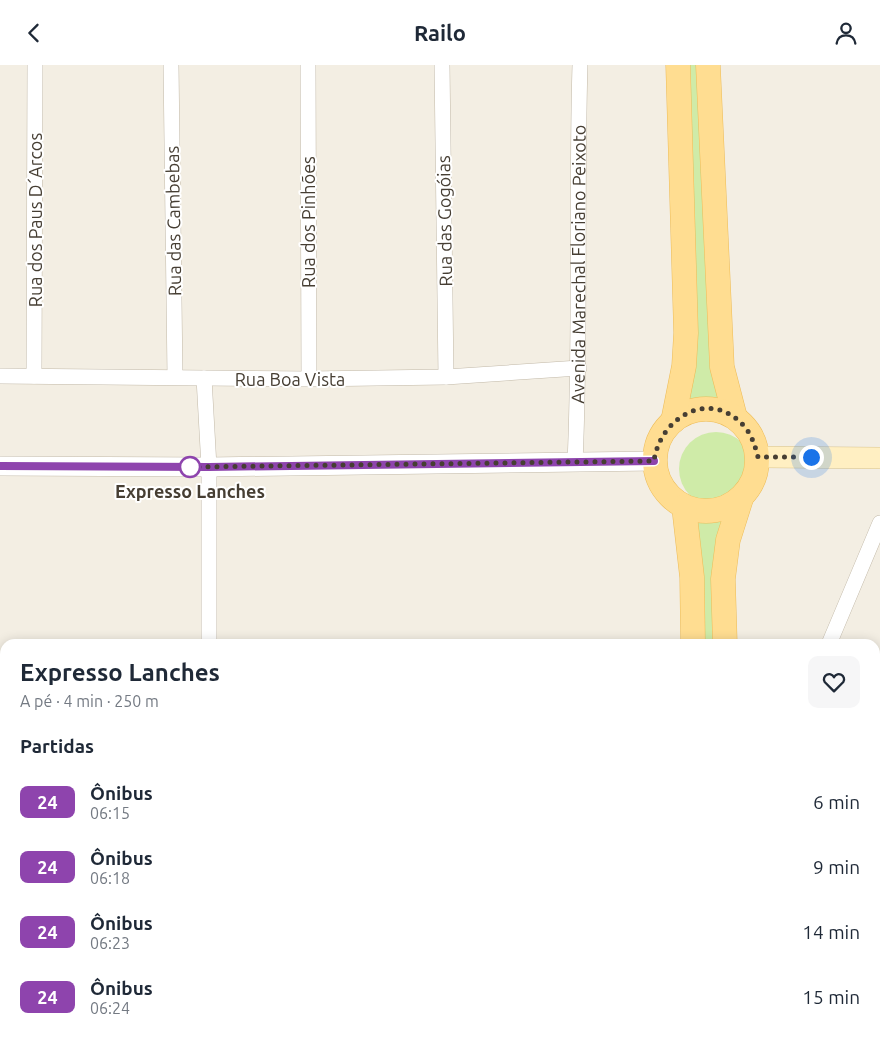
<!DOCTYPE html>
<html lang="pt">
<meta charset="utf-8">
<style>
:root{--surface:#fff;--page:#f6f6f7;--text:#1f2937;--muted:#747a83}
body{margin:0;font-family:Ubuntu,sans-serif;background:var(--page);color:var(--text);height:100vh;display:flex;flex-direction:column;font-size:19px;white-space:nowrap}
*{box-sizing:border-box;margin:0}
p{font-size:16px;color:var(--muted)}
.icon{flex:none;width:28px;height:28px;fill:none;stroke:currentColor;stroke-width:2;stroke-linecap:round;stroke-linejoin:round}
.map{position:relative;flex:1;overflow:hidden}
.side{position:absolute;left:0px;top:574px;width:880px;height:401px;display:flex;flex-direction:column;background:var(--surface);border-radius:15px 15px 0 0;box-shadow:0 2px 12px #0003}
.side>*{flex:none}
.badge{padding:0 10px;border-radius:8px;font-size:18px;line-height:32px}
.you{position:absolute;width:25px;height:25px;margin:-12px;border:4px solid #fff;border-radius:50%;background:#1a73e8;box-shadow:0 0 0 8px #1a73e833}
.map>.badge{position:absolute;translate:-50% -50%;box-shadow:0 0 0 2px #fff}
h2{padding:0 20px;font-size:19px;line-height:45px}
.round{display:grid;place-items:center;flex:none;width:52px;height:52px;border-radius:10px;background:var(--page)}
.headline{display:flex;align-items:center;justify-content:space-between;height:85px;padding:0 20px}
h1{font-size:24px;font-weight:700;line-height:38px}
ul{padding:0;list-style:none}
li{display:flex;align-items:center;gap:15px;height:65px;padding:0 20px}
li div{flex:1}
li b{display:block;font-size:19px}
li em{font-style:normal}
li .badge{min-width:55px;font-weight:700;text-align:center}
header{display:flex;justify-content:space-between;align-items:center;height:65px;padding:0 20px;background:var(--surface);font-size:22px;font-weight:700}
.map>svg:first-child{display:block}
.green{fill:#cfeba8}
.lines{fill:none;stroke-linecap:round;stroke-linejoin:round}
.minor-casing{stroke:#c2b9a8;stroke-width:16}
.tertiary-casing{stroke:#c2b9a8;stroke-width:20}
.secondary-casing{stroke:#d6c28f;stroke-width:22}
.primary-casing{stroke:#edbc58;stroke-width:25}
.minor{stroke:#fff;stroke-width:15}
.tertiary{stroke:#fff;stroke-width:19}
.secondary{stroke:#ffefc2;stroke-width:21}
.primary{stroke:#ffdd91;stroke-width:24}
.line-casing{stroke:#fff;stroke-width:11}
.line{stroke:#8e44ad;stroke-width:8}
.walk{stroke:#463e33;stroke-width:5;stroke-dasharray:0 9}
.stop-dot{fill:#fff;stroke:#8e44ad;stroke-width:2.5}
.labels{text-anchor:middle;dominant-baseline:central;stroke-width:4;stroke-linejoin:round;paint-order:stroke}
.street-label{font-size:18px;fill:#463e33;stroke:#fff}
.stop-label{font-size:18px;font-weight:bold;fill:#463e33;stroke:#fff}
</style>
<header><svg class="icon" aria-label="back" viewBox="0 0 24 24"><path d="M15 5l-7 7 7 7"/></svg>Railo<svg class="icon" aria-label="person" viewBox="0 0 24 24"><circle cx="12" cy="8" r="4"/><path d="M4 21q1-7 8-7t8 7"/></svg></header>
<div class="map">
<svg width="880" height="974" viewBox="0 0 880 974">
<rect width="100%" height="100%" fill="#f3eee3"/>
<g class="green">
<path d="M683,0h27l19,344c-22,-7 -30,-9 -50,4z"/>
<circle cx="716" cy="404" r="37"/>
<path d="M735,442l-14,137h-24l-8,-133c18,6 29,3 46,-4z"/>
</g>
<g class="lines">
<defs>
<g id="minor">
<path d="M171,0l4,312"/>
<path d="M308,0l1,314"/>
<path d="M442,0l4,312"/>
<path d="M0,311l309,3 137,-2 133,-9"/>
<path d="M34,311l1,-311"/>
<path d="M204,313l5,89v177"/>
<path id="s1" d="M575,398c6,-133 1,-265 5,-398"/>
<path d="M829,579l51,-121"/>
<path d="M0,714h5"/>
<path d="M875,770h5"/>
<path d="M98,970v4"/>
<path d="M234,970v4"/>
<path d="M648,970l1,4"/>
<path d="M787,970v4"/>
<path d="M272,974l2,-4"/>
<path d="M312,974l2,-4"/>
</g>
<path id="tertiary" d="M0,401l209,1 445,-6"/>
<path id="secondary" d="M759,392l121,1"/>
<g id="primary">
<path d="M708,0l14,302 13,50"/>
<circle cx="706" cy="395" r="51"/>
<path d="M673,356l11,-55 2,-33 -8,-268"/>
<path d="M684,442l8,70 1,67"/>
<path d="M725,579l-2,-65 5,-39 13,-41"/>
<path d="M701,970v4"/>
<path d="M737,970v4"/>
</g>
</defs>
<use href="#minor" class="minor-casing"/>
<use href="#tertiary" class="tertiary-casing"/>
<use href="#secondary" class="secondary-casing"/>
<use href="#primary" class="primary-casing"/>
<use href="#minor" class="minor"/>
<use href="#tertiary" class="tertiary"/>
<use href="#secondary" class="secondary"/>
<use href="#primary" class="primary"/>
</g>
<g class="lines">
<defs>
<path id="line" d="M0,401l209,1 445,-6"/>
</defs>
<use href="#line" class="line-casing"/>
<use href="#line" class="line"/>
<path class="walk" d="M190,402l464,-6c6,-44 56,-73 90,-35 8,9 11,20 14,31h53"/>
</g>
<circle class="stop-dot" cx="190" cy="402" r="10"/>
<g class="labels">
<g class="street-label">
<text transform="translate(35 155) rotate(-90)">Rua dos Paus D´Arcos</text>
<text transform="translate(173 156) rotate(-91)">Rua das Cambebas</text>
<text transform="translate(444 156) rotate(-91)">Rua das Gogóias</text>
<text transform="translate(308 157) rotate(-90)">Rua dos Pinhões</text>
<text stroke="none"><textPath href="#s1" startOffset="199">Avenida Marechal Floriano Peixoto</textPath></text>
<text x="290" y="314">Rua Boa Vista</text>
</g>
<g class="stop-label">
<text x="190" y="426">Expresso Lanches</text>
</g>
</g>
</svg>
<div class="you" style="left:811px;top:392px"></div>
<section class="side">
<div class="headline"><div><h1>Expresso Lanches</h1><p>A pé · 4 min · 250 m</p></div><a class="round"><svg class="icon" aria-label="heart" viewBox="0 0 24 24"><path d="M12 20l-8-8c-3-5 5-10 8-4 3-6 11-1 8 4z"/></svg></a></div>
<h2>Partidas</h2>
<ul>
<li><span class="badge" style="background:#8e44ad;color:#fff">24</span><div><b>Ônibus</b><p>06:15</p></div><em>6 min</em></li>
<li><span class="badge" style="background:#8e44ad;color:#fff">24</span><div><b>Ônibus</b><p>06:18</p></div><em>9 min</em></li>
<li><span class="badge" style="background:#8e44ad;color:#fff">24</span><div><b>Ônibus</b><p>06:23</p></div><em>14 min</em></li>
<li><span class="badge" style="background:#8e44ad;color:#fff">24</span><div><b>Ônibus</b><p>06:24</p></div><em>15 min</em></li>
</ul>
</section>
</div>
